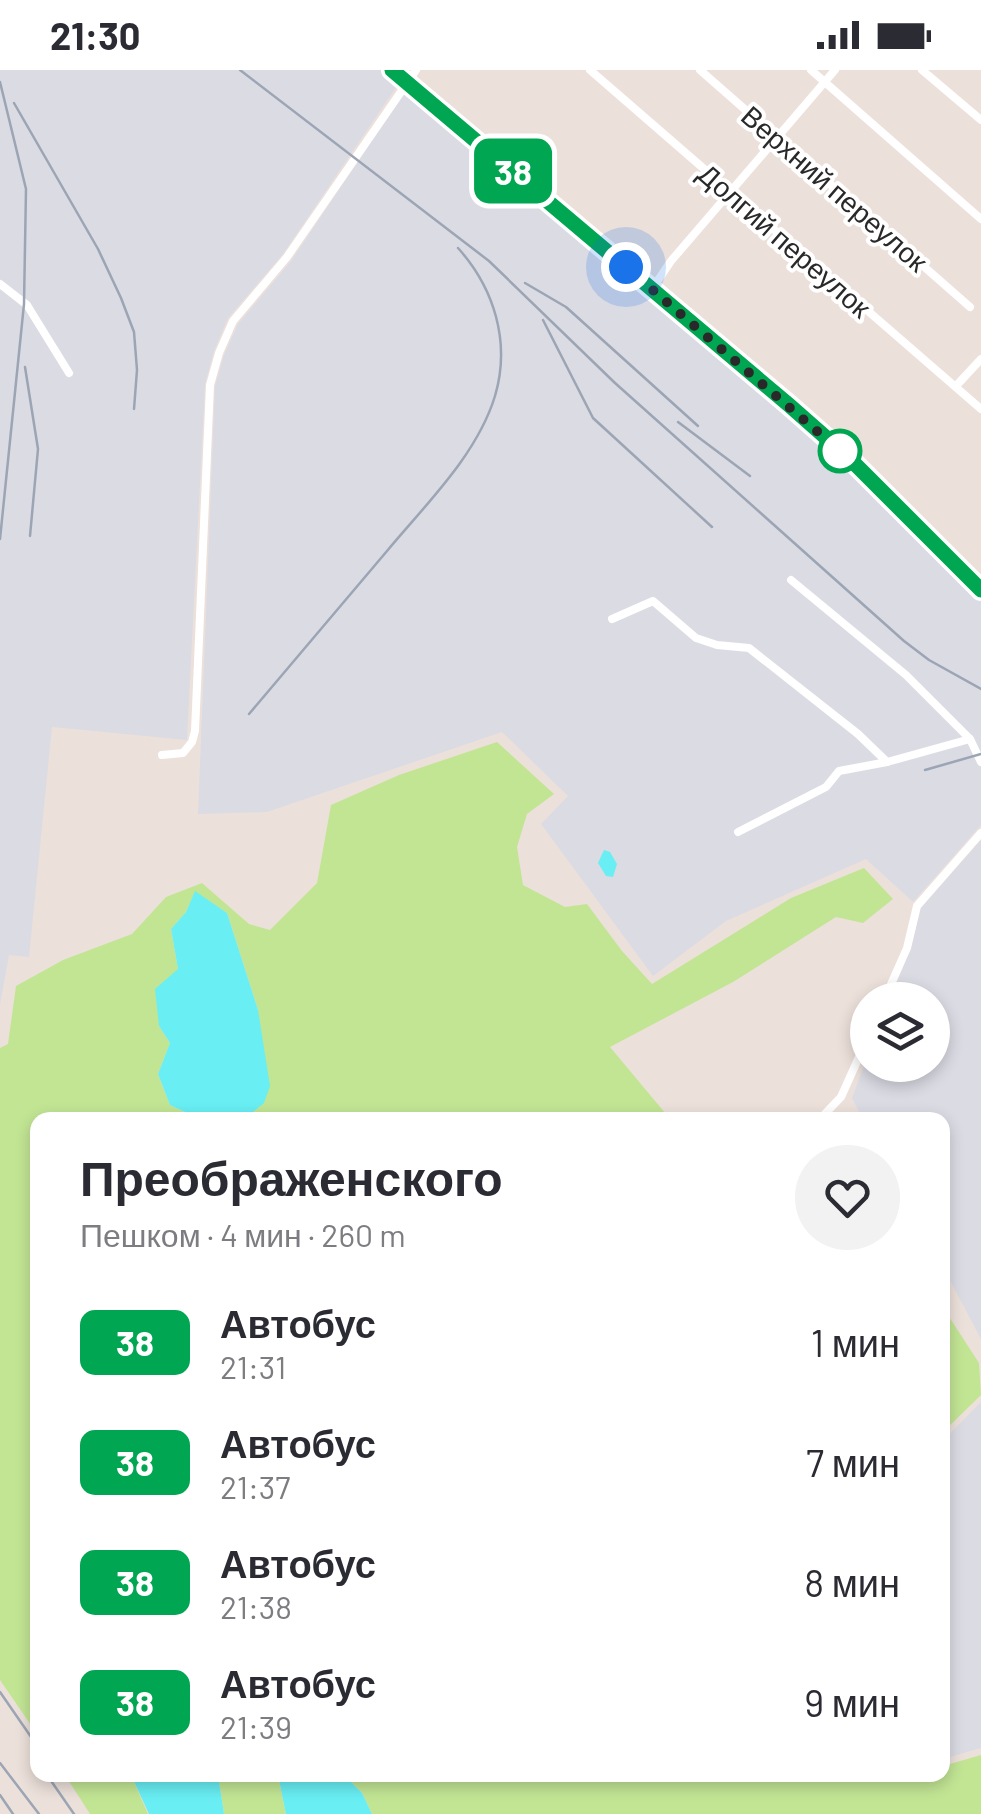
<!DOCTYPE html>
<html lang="ru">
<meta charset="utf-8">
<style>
:root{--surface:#fff;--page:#f2f2f3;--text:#2b2b33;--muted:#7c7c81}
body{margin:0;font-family:Barlow,sans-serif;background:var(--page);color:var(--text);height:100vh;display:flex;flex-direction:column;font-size:38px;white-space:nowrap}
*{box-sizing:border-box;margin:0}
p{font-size:32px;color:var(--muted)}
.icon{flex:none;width:55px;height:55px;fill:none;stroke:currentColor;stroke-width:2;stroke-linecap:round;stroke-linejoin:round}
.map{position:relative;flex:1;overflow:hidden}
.details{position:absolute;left:30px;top:1042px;width:920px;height:670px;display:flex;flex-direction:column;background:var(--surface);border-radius:20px;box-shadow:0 5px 15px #0003}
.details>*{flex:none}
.badge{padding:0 20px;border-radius:15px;font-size:35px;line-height:65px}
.tools{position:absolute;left:850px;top:912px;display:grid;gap:20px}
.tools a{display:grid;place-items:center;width:100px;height:100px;border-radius:50%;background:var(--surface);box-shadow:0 5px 15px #0003;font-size:50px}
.you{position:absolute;width:50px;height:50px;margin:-25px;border:8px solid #fff;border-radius:50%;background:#1a73e8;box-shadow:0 0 0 15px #1a73e833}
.map>.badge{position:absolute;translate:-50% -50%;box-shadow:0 0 0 5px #fff}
.round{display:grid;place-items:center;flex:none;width:105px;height:105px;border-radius:52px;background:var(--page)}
.overview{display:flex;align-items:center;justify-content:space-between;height:170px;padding:0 50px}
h1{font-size:48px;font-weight:600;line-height:75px}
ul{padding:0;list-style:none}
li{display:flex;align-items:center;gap:30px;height:120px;padding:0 50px}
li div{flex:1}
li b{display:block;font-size:38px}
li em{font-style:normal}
li .badge{min-width:110px;font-weight:700;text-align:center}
.status{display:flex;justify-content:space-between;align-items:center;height:70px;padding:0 50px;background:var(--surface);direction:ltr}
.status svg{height:28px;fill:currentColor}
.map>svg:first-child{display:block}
.industrial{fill:#dbdbe4}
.green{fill:#c2e594}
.water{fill:#68eef3}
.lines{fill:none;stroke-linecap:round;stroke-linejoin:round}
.minor{stroke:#fff;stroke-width:8}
.rail{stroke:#9ca5b4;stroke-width:2.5}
.line-casing{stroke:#fff;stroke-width:22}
.line{stroke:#00a651;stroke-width:15}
.walk{stroke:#292929;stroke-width:10;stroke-dasharray:0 18}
.stop-dot{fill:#fff;stroke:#00a651;stroke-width:5}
.labels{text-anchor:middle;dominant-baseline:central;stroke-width:8;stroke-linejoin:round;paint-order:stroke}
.street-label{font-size:28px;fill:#292929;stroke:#fff}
</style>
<div class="status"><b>21:30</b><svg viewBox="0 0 49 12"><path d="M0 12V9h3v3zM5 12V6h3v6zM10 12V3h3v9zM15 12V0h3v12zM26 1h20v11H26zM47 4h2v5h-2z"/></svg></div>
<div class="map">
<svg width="981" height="1744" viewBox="0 0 981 1744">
<rect width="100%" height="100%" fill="#ece0da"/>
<g class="industrial">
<path d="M0,0h384l15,13 -116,171 -55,64 -14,33 -9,33 -18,356 -135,-13 -23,230 -20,-2 -9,50z"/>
<path d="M407,19l410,354 164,154v228l-68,77 -47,-43 -140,62 -73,55 -112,-152 27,-28 -66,-64 -235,80 -69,2 17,-428 9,-31 14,-31 53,-63z"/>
<path d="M981,770v499l-38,-72 -1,-147h-79l-11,-22 15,-40 1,7h64v-65h-42l20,-51 11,-41z"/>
<path d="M981,1332v346l-38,11v-318z"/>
</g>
<g class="green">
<path d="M497,672l57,52 -27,20 -10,33 6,38 42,22 22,-3 35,47 30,33 139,-86 73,-30 29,31 -30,24 -27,-6 -103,65 -123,65 61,73h-438l14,-3 11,-107 -31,-97 -32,-21 -9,20 -15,17 7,40 -19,57 11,17 -12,31 12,31 32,15h-164l-1,614 -37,-54v-632l8,-4 8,-58 47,-26 69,-26 34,-37 36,-14 47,41 21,6 47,-47 14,-78 68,-30z"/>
<path d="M942,1236l37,57 2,32 -38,37z"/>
<path d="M981,1685v59h-609l-10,-21 -18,-18h598l1,-9z"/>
<path d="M65,1705h66l17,39h-58z"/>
<path d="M218,1705h60l8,39h-62z"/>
</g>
<g class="water">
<path d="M604,780l6,2 7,12 -4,13 -7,-1 -8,-13z"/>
<path d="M195,821l32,22 31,97 12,76 -6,17 -17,14 -14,3h-31l-32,-15 -12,-31 12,-31 -11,-17 -4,-37 23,-20 -7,-40 15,-17z"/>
<path d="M131,1705h87l6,39h-75z"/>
<path d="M278,1705h66l18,18 10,21h-86z"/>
</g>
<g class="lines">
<g class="minor">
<path d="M393,0l396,335 59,52 133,133"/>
<path d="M590,0l391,339"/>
<path d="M700,0l270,237"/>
<path d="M811,0l170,149"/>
<path d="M922,0l59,50"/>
<path d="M0,214l27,21 42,68"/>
<path d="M652,219l19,-28 164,-191"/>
<path d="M956,316l25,-27"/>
<path d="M791,510l115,95 64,64"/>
<path d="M612,549l41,-18 43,37 21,7 32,3 109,86 29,28 83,-23 11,23"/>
<path d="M162,685l21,-2 9,-11 3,-11 15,-346 9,-32 14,-32 54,-64 129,-187"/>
<path d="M738,762l88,-45 13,-16 48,-9"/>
<path d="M884,930l23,-52 10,-42 64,-73"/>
<path d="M819,1050l22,-23 27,-60"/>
</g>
<g class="rail">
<path d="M240,0l249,191 126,122 289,258 25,19 52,29"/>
<path d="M0,12l26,107 -2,115 -24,235"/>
<path d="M14,33l84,146 23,49 13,34 3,38 -3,39"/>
<path d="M525,213l41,24 132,119"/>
<path d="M543,250l50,98 119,109"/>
<path d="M25,297l13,82 -8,87"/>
<path d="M678,352l72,54"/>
<path d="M249,644c46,-54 92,-109 138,-163 39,-47 90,-96 108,-155 16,-54 -1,-108 -37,-148"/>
<path d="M925,700l56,-16"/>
<path d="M0,1622l38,55"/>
<path d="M0,1693l39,51"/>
<path d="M47,1705l27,39"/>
<path d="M0,1725l13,19"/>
</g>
</g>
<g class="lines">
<defs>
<path id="line" d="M392,0l397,335 59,52 133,133"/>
</defs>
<use href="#line" class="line-casing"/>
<use href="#line" class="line"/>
<path class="walk" d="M626,197l214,184"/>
</g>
<circle class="stop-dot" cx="840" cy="381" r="20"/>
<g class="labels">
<g class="street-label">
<text transform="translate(835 118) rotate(41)">Верхний переулок</text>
<text transform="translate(785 170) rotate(41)">Долгий переулок</text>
</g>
</g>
</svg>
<div class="tools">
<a><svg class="icon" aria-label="layers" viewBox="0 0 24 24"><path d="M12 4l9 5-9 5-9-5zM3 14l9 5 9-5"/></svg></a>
</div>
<div class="you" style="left:626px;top:197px"></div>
<b class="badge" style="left:513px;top:101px;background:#00a651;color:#fff">38</b>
<section class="details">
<div class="overview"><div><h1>Преображенского</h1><p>Пешком · 4 мин · 260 m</p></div><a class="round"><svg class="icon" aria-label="heart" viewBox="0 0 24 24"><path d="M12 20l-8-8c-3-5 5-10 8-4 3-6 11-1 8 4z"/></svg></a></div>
<ul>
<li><span class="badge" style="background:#00a651;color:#fff">38</span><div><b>Автобус</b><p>21:31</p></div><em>1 мин</em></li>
<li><span class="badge" style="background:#00a651;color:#fff">38</span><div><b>Автобус</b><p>21:37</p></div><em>7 мин</em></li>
<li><span class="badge" style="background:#00a651;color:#fff">38</span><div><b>Автобус</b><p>21:38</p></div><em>8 мин</em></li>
<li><span class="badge" style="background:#00a651;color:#fff">38</span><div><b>Автобус</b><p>21:39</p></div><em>9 мин</em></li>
</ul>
</section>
</div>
